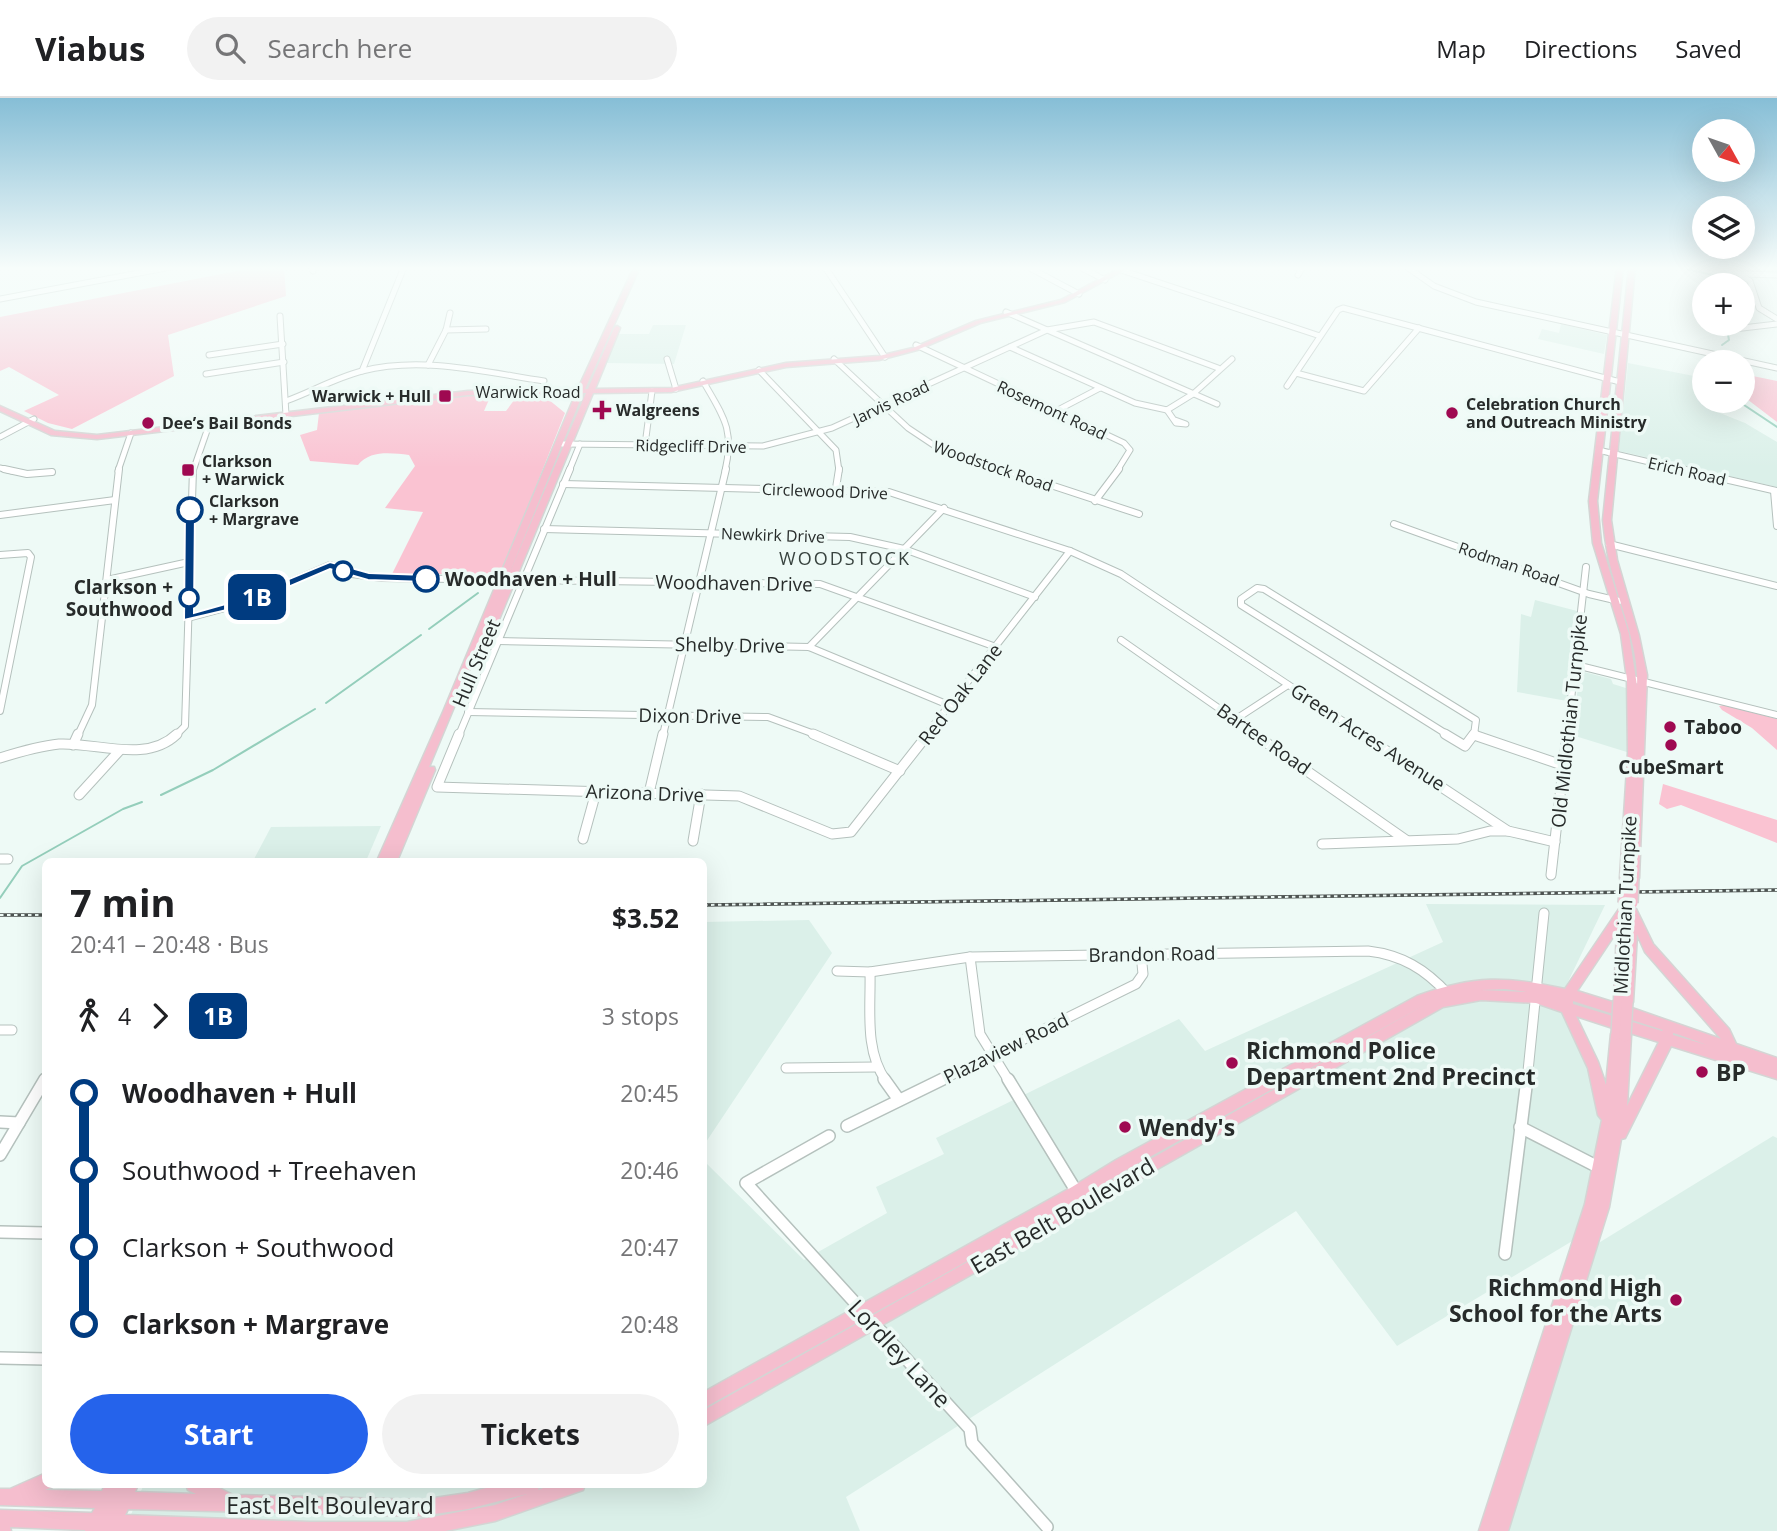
<!DOCTYPE html>
<meta charset="utf-8">
<style>
:root{--surface:#fff;--page:#f2f2f2;--text:#202124;--muted:#757577;--line:#e0e0e0;--accent:#2563eb}
body{margin:0;font-family:"Open Sans",sans-serif;background:var(--page);color:var(--text);height:100vh;display:flex;flex-direction:column;font-size:26px;white-space:nowrap}
*{box-sizing:border-box;margin:0}
p{font-size:23px;color:var(--muted)}
.icon{flex:none;width:38px;height:38px;fill:none;stroke:currentColor;stroke-width:2;stroke-linecap:round;stroke-linejoin:round}
.map{position:relative;flex:1;overflow:hidden}
.panel{position:absolute;left:42px;top:760px;width:665px;height:630px;display:flex;flex-direction:column;background:var(--surface);border-radius:10px;box-shadow:0 7px 28px #0002}
.panel>*{flex:none}
.badge{padding:0 14px;border-radius:10px;font-size:24px;line-height:46px}
.needle{width:46px;rotate:130deg}
.buttons{position:absolute;left:1692px;top:21px;display:grid;gap:14px}
.buttons a{display:grid;place-items:center;width:63px;height:63px;border-radius:50%;background:var(--surface);box-shadow:0 7px 28px #0002;font-size:35px}
.map>.badge{position:absolute;translate:-50% -50%;box-shadow:0 0 0 4px #fff}
.legs{display:flex;align-items:center;gap:10px;height:77px;padding:0 28px;font-size:23px}
.legs p{margin-inline-start:auto}
.head{display:flex;align-items:center;justify-content:space-between;height:119px;padding:0 28px}
h1{font-size:38px;font-weight:700;line-height:52px}
.cta{display:flex;gap:14px;margin-top:auto;padding:14px 28px}
.cta a{flex:1;height:80px;border-radius:42px;background:var(--accent);color:#fff;font-size:28px;font-weight:700;line-height:80px;text-align:center}
.cta a+a{background:var(--page);color:var(--text)}
ul{padding:0 28px;list-style:none}
li{display:flex;align-items:center;gap:24px;height:77px;font-size:26px}
li i{display:grid;place-items:center;width:10px;height:100%;margin:0 9px;background:currentColor}
li i::after{content:'';width:18px;height:18px;margin:-9px;border:5px solid;border-radius:50%;background:var(--surface)}
li p{margin-inline-start:auto}
li:first-child i{background:linear-gradient(#0000 50%,currentColor 0)}
li:last-child i{background:linear-gradient(currentColor 50%,#0000 0)}
header{display:flex;align-items:center;gap:42px;box-sizing:border-box;height:98px;padding:0 35px;background:var(--surface);border-bottom:2px solid var(--line)}
header strong{font-size:33px}
nav{display:flex;gap:38px;margin-inline-start:auto;font-size:24px}
.search{width:490px;height:63px;background:var(--page);display:flex;align-items:center;gap:18px;box-sizing:border-box;padding:0 24px;border-radius:38px;color:var(--muted);font-size:26px}
.map>svg:first-child{display:block}
.built{fill:#dbf0e9}
.green{fill:#fac3d2}
.lines{fill:none;stroke-linecap:round;stroke-linejoin:round}
.stream{stroke:#94cebb;stroke-width:2}
.minor-far3-casing{stroke:#b5c1bd;stroke-width:7}
.minor-far2-casing{stroke:#b5c1bd;stroke-width:8}
.minor-far1-casing{stroke:#b5c1bd;stroke-width:11}
.minor-casing{stroke:#b5c1bd;stroke-width:14}
.major-casing{stroke:#d4d5d4;stroke-width:3}
.minor-far3{stroke:#fff;stroke-width:5}
.minor-far2{stroke:#fff;stroke-width:6}
.minor-far1{stroke:#fff;stroke-width:9}
.minor{stroke:#fff;stroke-width:11}
.major{fill:#f5bece;fill-rule:evenodd}
.rail-casing{stroke:#4d5351;stroke-width:3.5}
.rail{stroke:#eefaf6;stroke-width:2;stroke-dasharray:3.5;stroke-linecap:butt}
.major-bridge-casing{stroke:#d4d5d4;stroke-width:14;stroke-linecap:butt}
.major-bridge{stroke:#f5bece;stroke-width:11}
.line-1{fill:#003b80;stroke:#fff;stroke-width:2}
.poi-dot{fill:#9f0951;stroke:#eefaf6;stroke-width:2.5}
.stop-1-dot{fill:#fff;stroke:#003b80;stroke-width:3.5}
.labels{text-anchor:middle;dominant-baseline:central;stroke-width:7;stroke-linejoin:round;paint-order:stroke}
.far-street-label{font-size:16px;fill:#272b2a;stroke:#eefaf6}
.far-poi-label{font-size:16px;font-weight:bold;fill:#272b2a;stroke:#eefaf6;text-anchor:start}
.far-stop-label{font-size:16px;font-weight:bold;fill:#272b2a;stroke:#eefaf6;text-anchor:start}
.far-neighbourhood-label{font-size:18px;letter-spacing:2px;fill:#38433f;stroke:#eefaf6}
.stop-label{font-size:19px;font-weight:bold;fill:#272b2a;stroke:#eefaf6;text-anchor:start}
.street-label{font-size:19px;fill:#272b2a;stroke:#eefaf6}
.poi-label{font-size:19px;font-weight:bold;fill:#272b2a;stroke:#eefaf6;text-anchor:start}
.near-poi-label{font-size:23px;font-weight:bold;fill:#272b2a;stroke:#eefaf6;text-anchor:start}
.near-street-label{font-size:23px;fill:#272b2a;stroke:#eefaf6}
</style>
<header>
<strong>Viabus</strong>
<div class="search"><svg class="icon" aria-label="search" viewBox="0 0 24 24"><circle cx="10" cy="10" r="6"/><path d="M15 15l6 6"/></svg>Search here</div>
<nav><a>Map</a><a>Directions</a><a>Saved</a></nav>
</header>
<div class="map">
<svg width="1777" height="1433" viewBox="0 0 1777 1433">
<rect width="100%" height="100%" fill="#eefaf6"/>
<g class="built">
<path d="M1561,226l46,11 -3,19 -66,-15 4,-10 17,4z"/>
<path d="M653,227h33l-12,39 -69,-1 13,-29h31z"/>
<path d="M1628,265l76,15v23h11v10l30,12 32,19v45l-158,-36z"/>
<path d="M1535,502l42,11 -10,90 -50,-9 4,-78 10,3z"/>
<path d="M1580,573l31,8 2,5 16,5 1,64 -58,-18z"/>
<path d="M381,728l-15,35h-113l18,-34z"/>
<path d="M1426,806l179,1 -39,81 -3,29 34,68 7,36 -4,31 -26,90 -177,106 -101,-135 -450,286 14,34h-736l20,-47h560v-323l100,99 83,-47 -11,-26 68,-33 -8,-16 243,-119 26,32 238,-109z"/>
<path d="M809,822l23,33 -128,192v-223z"/>
<path d="M1773,1038l4,2v393h-277l92,-284z"/>
</g>
<g class="green">
<path d="M257,169h27l2,29 -118,39 6,41 -102,53 -24,-6 -24,-12 35,-16 -50,-28 -9,4v-54z"/>
<path d="M1743,276l34,7v41l-34,-26z"/>
<path d="M491,297l-7,16h22l12,-16h25l22,18 -62,157 -10,4h-101l31,-62 -38,-4 30,-42 -6,-11c-18,-2 -39,-5 -51,10l-48,-4 -10,-26 17,-5 2,-17 131,-16z"/>
<path d="M1724,607l53,14v31l-25,-22 -30,-18 -3,-4z"/>
<path d="M1663,686l114,36v23l-96,-38 -14,4 -8,-5z"/>
</g>
<g class="lines">
<g class="stream">
<path d="M1678,169l35,8 2,10"/>
<path d="M1722,247l7,-5 -3,-16"/>
<path d="M1738,303l39,26"/>
<path d="M429,531l49,-36"/>
<path d="M326,605l95,-68"/>
<path d="M161,697l52,-25 102,-61"/>
<path d="M0,800l22,-32 101,-57 19,-7"/>
</g>
<defs>
<g id="minor-far3">
<path d="M311,169l2,4"/>
<path d="M825,169l60,90"/>
<path d="M1028,169l51,27"/>
<path d="M1080,169l25,13"/>
<path d="M1407,169l27,19 42,16 301,66"/>
<path d="M1730,169l20,14 9,27 18,11"/>
<path d="M1121,172l199,66"/>
<path d="M1744,176l33,1"/>
<path d="M1298,177l5,-8"/>
<path d="M0,201l171,-32"/>
<path d="M1006,214l211,92"/>
<path d="M280,218l6,99"/>
<path d="M1734,231l43,-5"/>
<path d="M446,232l40,-1"/>
<path d="M916,247l208,98 6,7 -13,21"/>
<path d="M1010,249l125,56 32,7"/>
<path d="M209,257l74,-11"/>
<path d="M667,261l9,30"/>
<path d="M834,261l74,69 30,20 69,23"/>
<path d="M428,267l18,-35 4,-17"/>
<path d="M759,272l77,80 3,21"/>
<path d="M362,273l42,-104"/>
<path d="M1296,275l68,18 55,-63"/>
<path d="M206,276l78,-12"/>
<path d="M703,283c20,35 32,48 22,90"/>
<path d="M1287,288l51,-76 5,-2 277,74"/>
<path d="M286,303c25,-9 49,-23 76,-30 60,-15 122,1 182,10"/>
<path d="M1167,312l26,-16 39,-35"/>
<path d="M1167,312l9,13 10,1 -11,-4"/>
<path d="M1056,313l44,-23"/>
<path d="M0,339l34,-18"/>
<path d="M562,346l201,2 69,-18 215,-98 47,-8 124,46"/>
<path d="M645,347l7,-54"/>
<path d="M1598,352l90,21"/>
<path d="M0,370l12,3"/>
<path d="M118,373l13,-38"/>
<path d="M193,373l17,-49"/>
<path d="M569,373l11,-27"/>
</g>
<g id="minor-far2">
<path d="M4,371l23,5 25,-2"/>
<path d="M1002,371l137,45"/>
<path d="M1681,371l96,22"/>
<path d="M563,386l326,8 181,59 51,23 243,161"/>
<path d="M836,390l3,-19"/>
<path d="M1774,393l3,35"/>
<path d="M1095,403l24,-32"/>
<path d="M0,417l115,-15"/>
<path d="M1394,426l195,70 30,7"/>
<path d="M544,431l306,8 54,12 131,48"/>
<path d="M1609,446l168,42"/>
<path d="M0,457l28,-2 3,4 -31,154"/>
<path d="M107,482l82,-18"/>
<path d="M188,520l52,-14 90,-39 22,9 30,4 438,6 176,63"/>
<path d="M1121,542l136,95"/>
<path d="M498,543l311,6 142,59"/>
<path d="M809,549l135,-139"/>
<path d="M1576,567l201,50"/>
<path d="M468,614l300,5 49,18"/>
<path d="M1236,621l52,-34"/>
<path d="M78,637l14,-30 27,-236"/>
<path d="M176,637l9,-9 8,-257"/>
<path d="M459,637l111,-266"/>
<path d="M663,637l63,-266"/>
<path d="M926,637l144,-184"/>
<path d="M1448,637l-207,-130v-6l16,-11 7,1 212,131 -2,15"/>
<path d="M1567,637l19,-168"/>
</g>
<g id="minor-far1">
<path d="M459,636l-22,53 302,9 93,38 19,-2 77,-98"/>
<path d="M813,636l87,37"/>
<path d="M1254,636l152,106"/>
<path d="M1361,636l147,97 47,11"/>
<path d="M1445,636l20,12 9,-12"/>
<path d="M1474,637l91,31"/>
<path d="M73,647l5,-11"/>
<path d="M0,660c19,-6 39,-12 59,-14 38,-2 87,20 118,-10"/>
<path d="M649,695l14,-59"/>
<path d="M79,697l41,-45"/>
<path d="M583,741l13,-47"/>
<path d="M693,743l8,-47"/>
<path d="M1322,746l136,-5 32,-8h18"/>
<path d="M0,761h8"/>
<path d="M1551,777l16,-141"/>
<path d="M970,859l10,77 29,47"/>
<path d="M837,873l33,1 100,-15 398,-6c34,4 57,18 80,43"/>
<path d="M870,874c1,36 -6,78 16,109"/>
<path d="M0,932h12"/>
<path d="M786,970l90,-1"/>
<path d="M44,983l2,-3"/>
<path d="M939,983l197,-97 7,-10 -2,-20"/>
<path d="M1527,983l17,-168"/>
</g>
<g id="minor">
<path d="M884,981l15,21"/>
<path d="M1008,981l70,115"/>
<path d="M0,1024l19,1"/>
<path d="M847,1028l96,-47"/>
<path d="M1520,1029l80,41"/>
<path d="M829,1038l-83,47 224,246 2,14 75,84"/>
<path d="M0,1057l45,-76"/>
<path d="M0,1134l46,1"/>
<path d="M1505,1156l22,-175"/>
<path d="M0,1260l46,1"/>
</g>
<g id="major">
<path d="M634,169h6l-55,122h3l26,-61 3,-2 3,2 -25,61 76,-1 115,-25 93,-7 34,-8 63,-27 85,-21 61,-33h8l-65,35 -85,21 -63,27 -38,10 -93,7 -115,25 -78,1 -110,265 -5,3 -4,-2 -45,108h5l1,3 -38,91h-20l66,-149 133,-319 -108,2 -371,44 -46,-4 -51,-24v-5l55,25 42,4 371,-44 110,-2zM583,295h3l-78,184z"/>
<path d="M1617,169h6l-26,234 4,42 28,91 8,52c2,-36 -14,-72 -23,-107 -6,-19 -9,-39 -11,-59l26,-253h6l-24,253 6,40 22,76 8,39 -8,203 -2,3 -4,2 -11,-2 -2,-3 8,-125 -1,-74 -6,-45 -28,-91 -4,-42z"/>
<path d="M1623,809l5,3 4,-3 4,2 17,35 76,85 7,15 41,14v21l-106,-33 -46,92 -4,1 -12,68 -101,324h-29l106,-327 17,-84 -4,-5 -10,-47 -26,-56 -26,-9 -55,-3 -38,7 -739,419v-16l726,-408 -304,168 -44,27 -378,211v-16l368,-205 44,-27 301,-164c56,-21 90,-20 148,-7l54,-80zM1617,833l-3,67 2,4 6,3 -45,-14zM1637,836l8,18 76,87 -92,-32 4,-5zM1505,891l22,3 -46,-2zM1573,903l90,29 -1,1 -89,-27zM1576,918l40,13 -3,1 -2,4 -5,51 -8,-23zM1630,935l29,9 -32,64 4,-70zM1673,935l4,1 30,11 -34,-10z"/>
<path d="M46,1375v11h7l-1,3 -7,3 57,1 4,-7h32l-3,8 61,2 -8,-4 -2,-6h25l22,11 188,5 47,-7 33,-9h39l-2,6 16,-6h31l-2,6 -6,2 -82,29 -50,10h-360v-1l-75,-3 1,4h-11v-21l92,3 3,-5 -95,-3v-16h10zM527,1396l-32,11 -88,17h-97l-185,-7 3,-6 293,7 47,-7z"/>
</g>
</defs>
<use href="#minor-far3" class="minor-far3-casing"/>
<use href="#minor-far2" class="minor-far2-casing"/>
<use href="#minor-far1" class="minor-far1-casing"/>
<use href="#minor" class="minor-casing"/>
<use href="#major" class="major-casing"/>
<use href="#minor-far3" class="minor-far3"/>
<use href="#minor-far2" class="minor-far2"/>
<use href="#minor-far1" class="minor-far1"/>
<use href="#minor" class="minor"/>
<use href="#major" class="major"/>
<defs>
<g id="rail">
<path d="M704,807l1073,-15"/>
<path d="M0,817h46"/>
</g>
</defs>
<use href="#rail" class="rail-casing"/>
<use href="#rail" class="rail"/>
<defs>
<g id="major-bridge">
<path d="M1624,805l2,-25"/>
<path d="M1632,805l1,-25"/>
<path d="M1617,936l2,-34"/>
<path d="M1625,938l2,-34"/>
</g>
</defs>
<use href="#major-bridge" class="major-bridge-casing"/>
<use href="#major-bridge" class="major-bridge"/>
</g>
<linearGradient id="sky" x2="0" y2="1"><stop stop-color="#86bed6"/><stop offset="0.46" stop-color="#f7fdfb"/><stop offset="1" stop-color="#f7fdfb" stop-opacity="0"/></linearGradient>
<rect width="1777" height="370" fill="url(#sky)"/>
<path class="line-1" d="M190,409l5,3 -1,103 42,-12 94,-39 39,11 57,2 6,4 -6,3 -58,-2 -38,-11 -86,37 -60,14 1,-110z"/>
<g class="poi-dot">
<rect x="438" y="291" width="14" height="14" rx="3.5"/>
<path d="M598.5 301.5h7v7h7v7h-7v7h-7v-7h-7v-7h7z"/>
<circle cx="1452" cy="315" r="7"/>
<circle cx="148" cy="325" r="7"/>
<rect x="181" y="365" width="14" height="14" rx="3.5"/>
<circle cx="1670" cy="629" r="7"/>
<circle cx="1671" cy="647" r="7"/>
<circle cx="1232" cy="965" r="7"/>
<circle cx="1702" cy="974" r="7"/>
<circle cx="1125" cy="1029" r="7"/>
<circle cx="1676" cy="1202" r="7"/>
</g>
<g class="stop-1-dot">
<circle cx="190" cy="412" r="12"/>
<circle cx="343" cy="473" r="9"/>
<circle cx="426" cy="481" r="12"/>
<circle cx="189" cy="500" r="9"/>
</g>
<g class="labels">
<g class="far-street-label">
<text x="528" y="294">Warwick Road</text>
<text transform="translate(891 304) rotate(-25)">Jarvis Road</text>
<text transform="translate(1052 312) rotate(25)">Rosemont Road</text>
<text transform="translate(691 348) rotate(1)">Ridgecliff Drive</text>
<text transform="translate(993 368) rotate(19)">Woodstock Road</text>
<text transform="translate(1687 373) rotate(13)">Erich Road</text>
<text transform="translate(825 393) rotate(2)">Circlewood Drive</text>
<text transform="translate(773 437) rotate(2)">Newkirk Drive</text>
<text transform="translate(1509 466) rotate(19)">Rodman Road</text>
</g>
<g class="far-poi-label">
<text x="431" y="298" text-anchor="end">Warwick + Hull</text>
<text x="1466" y="306">Celebration Church<tspan x="1466" dy="18">and Outreach Ministry</tspan></text>
<text x="616" y="312">Walgreens</text>
<text x="162" y="325">Dee’s Bail Bonds</text>
<text x="202" y="363">Clarkson<tspan x="202" dy="18">+ Warwick</tspan></text>
</g>
<g class="far-stop-label">
<text x="209" y="403">Clarkson<tspan x="209" dy="18">+ Margrave</tspan></text>
</g>
<g class="far-neighbourhood-label">
<text x="845" y="460">WOODSTOCK</text>
</g>
<g class="stop-label">
<text x="445" y="481">Woodhaven + Hull</text>
<text x="173" y="489" text-anchor="end">Clarkson +<tspan x="173" dy="22">Southwood</tspan></text>
</g>
<g class="street-label">
<text transform="translate(734 485) rotate(1)">Woodhaven Drive</text>
<text transform="translate(730 547) rotate(1)">Shelby Drive</text>
<text transform="translate(476 565) rotate(-67)">Hull Street</text>
<text transform="translate(960 596) rotate(-52)">Red Oak Lane</text>
<text transform="translate(690 618) rotate(1)">Dixon Drive</text>
<text transform="translate(1569 623) rotate(-84)">Old Midlothian Turnpike</text>
<text transform="translate(1368 639) rotate(33)">Green Acres Avenue</text>
<text transform="translate(1264 641) rotate(35)">Bartee Road</text>
<text transform="translate(645 695) rotate(2)">Arizona Drive</text>
<text transform="translate(1625 807) rotate(-87)">Midlothian Turnpike</text>
<text transform="translate(1152 856) rotate(-1)">Brandon Road</text>
<text transform="translate(1006 950) rotate(-26)">Plazaview Road</text>
</g>
<g class="poi-label">
<text x="1684" y="629">Taboo</text>
<text x="1671" y="669" text-anchor="middle">CubeSmart</text>
</g>
<g class="near-poi-label">
<text x="1246" y="952">Richmond Police<tspan x="1246" dy="26">Department 2nd Precinct</tspan></text>
<text x="1716" y="974">BP</text>
<text x="1139" y="1029">Wendy's</text>
<text x="1662" y="1189" text-anchor="end">Richmond High<tspan x="1662" dy="26">School for the Arts</tspan></text>
</g>
<g class="near-street-label">
<text transform="translate(1062 1117) rotate(-30)">East Belt Boulevard</text>
<text transform="translate(900 1255) rotate(47)">Lordley Lane</text>
<text x="330" y="1407">East Belt Boulevard</text>
</g>
</g>
</svg>
<div class="buttons">
<a><svg class="needle" viewBox="-14 -14 28 28"><path d="M0-13l5 13h-10z" fill="#e53935"/><path d="M0 13l5-13h-10z" fill="#757577"/></svg></a>
<a><svg class="icon" aria-label="layers" viewBox="0 0 24 24"><path d="M12 4l9 5-9 5-9-5zM3 14l9 5 9-5"/></svg></a>
<a>+</a>
<a>−</a>
</div>
<b class="badge" style="left:257px;top:499px;background:#003b80;color:#fff">1B</b>
<section class="panel">
<div class="head"><div><h1>7 min</h1><p>20:41 – 20:48 · Bus</p></div><b>$3.52</b></div>
<div class="legs"><svg class="icon" aria-label="walk" viewBox="0 0 24 24"><circle cx="13" cy="4" r="2"/><path d="M13 8l-2 6 4 7M11 14l-3 7M7 12l3-4h3l4 4"/></svg>4<svg class="icon" aria-label="forward" viewBox="0 0 24 24"><path d="M9 5l7 7-7 7"/></svg><b class="badge" style="background:#003b80;color:#fff">1B</b><p>3 stops</p></div>
<ul>
<li><i style="color:#003b80"></i><b>Woodhaven + Hull</b><p>20:45</p></li>
<li><i style="color:#003b80"></i><span>Southwood + Treehaven</span><p>20:46</p></li>
<li><i style="color:#003b80"></i><span>Clarkson + Southwood</span><p>20:47</p></li>
<li><i style="color:#003b80"></i><b>Clarkson + Margrave</b><p>20:48</p></li>
</ul>
<div class="cta"><a>Start</a><a>Tickets</a></div>
</section>
</div>
